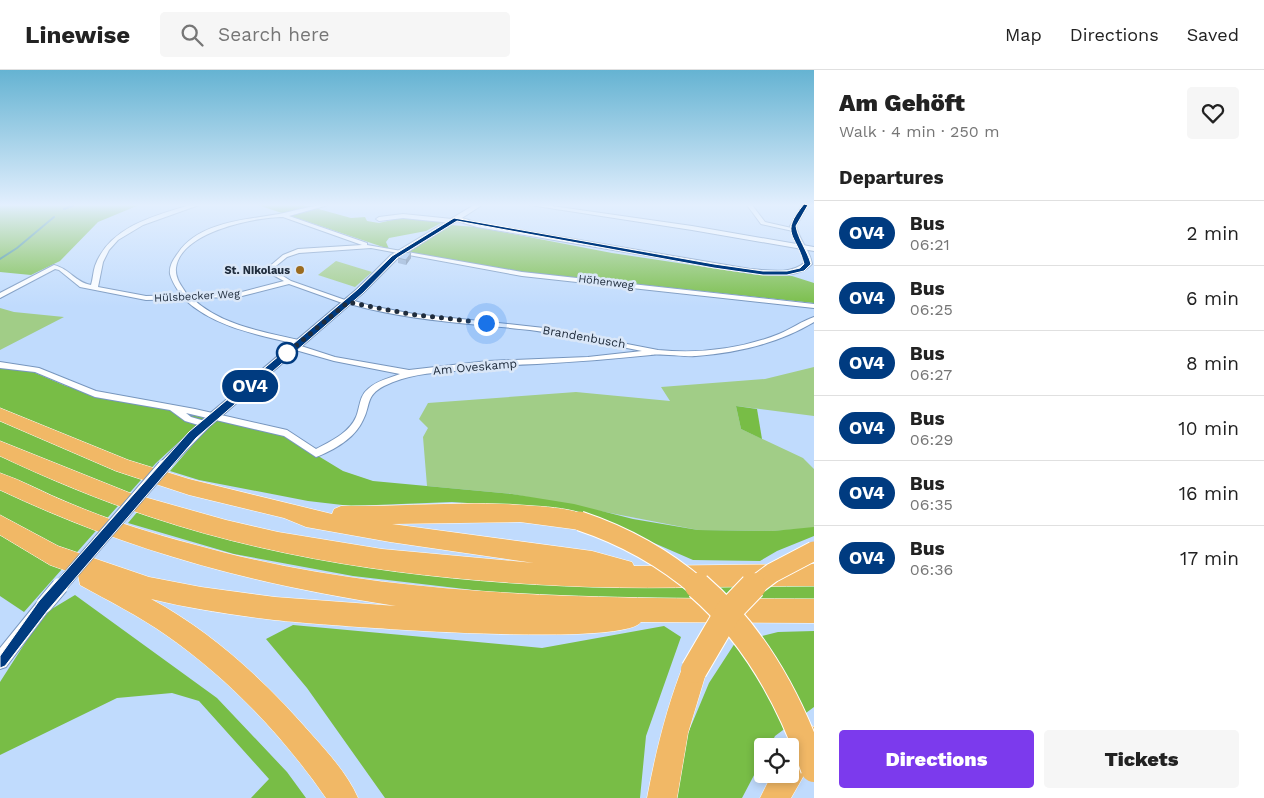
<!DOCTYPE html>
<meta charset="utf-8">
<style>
:root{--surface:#fff;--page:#f6f6f6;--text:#222;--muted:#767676;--line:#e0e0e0;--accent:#7c3aed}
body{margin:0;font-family:"Work Sans",sans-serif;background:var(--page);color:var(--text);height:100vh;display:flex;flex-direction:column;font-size:19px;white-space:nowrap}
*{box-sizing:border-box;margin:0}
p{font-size:16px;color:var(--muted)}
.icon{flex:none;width:28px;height:28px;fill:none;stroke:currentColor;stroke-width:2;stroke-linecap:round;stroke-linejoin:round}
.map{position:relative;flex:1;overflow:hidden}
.drawer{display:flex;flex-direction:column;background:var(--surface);width:450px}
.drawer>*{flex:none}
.badge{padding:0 10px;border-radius:16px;font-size:18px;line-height:32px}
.buttons{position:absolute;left:754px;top:668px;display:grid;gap:10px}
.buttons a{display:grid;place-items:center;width:45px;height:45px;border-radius:5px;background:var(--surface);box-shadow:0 2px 8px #0003;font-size:25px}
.you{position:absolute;width:25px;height:25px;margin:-12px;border:4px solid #fff;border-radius:50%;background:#1a73e8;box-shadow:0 0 0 8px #1a73e833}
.map>.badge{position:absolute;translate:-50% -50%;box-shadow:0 0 0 2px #fff}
h2{padding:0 25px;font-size:19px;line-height:45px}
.round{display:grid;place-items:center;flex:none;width:52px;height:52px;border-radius:5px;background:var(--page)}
.overview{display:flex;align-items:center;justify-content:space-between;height:85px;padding:0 25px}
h1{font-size:24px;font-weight:800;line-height:38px}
.action{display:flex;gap:10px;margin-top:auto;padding:10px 25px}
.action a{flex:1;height:58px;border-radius:5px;background:var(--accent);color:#fff;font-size:20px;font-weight:800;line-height:58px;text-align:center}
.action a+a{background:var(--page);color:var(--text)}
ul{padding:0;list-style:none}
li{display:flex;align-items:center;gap:15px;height:65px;padding:0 25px;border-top:1px solid var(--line)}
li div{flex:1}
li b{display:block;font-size:19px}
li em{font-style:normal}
li .badge{min-width:55px;font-weight:700;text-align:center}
header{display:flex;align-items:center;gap:30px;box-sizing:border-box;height:70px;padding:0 25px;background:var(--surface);border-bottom:1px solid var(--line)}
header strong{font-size:24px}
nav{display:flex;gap:28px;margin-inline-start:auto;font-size:18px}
.search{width:350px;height:45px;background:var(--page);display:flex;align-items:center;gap:12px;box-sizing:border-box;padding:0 18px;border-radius:5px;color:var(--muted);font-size:19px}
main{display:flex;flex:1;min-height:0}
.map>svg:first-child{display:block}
.green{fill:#a1cd87}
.forest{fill:#78bd46}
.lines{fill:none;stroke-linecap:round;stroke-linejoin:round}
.stream{stroke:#36898e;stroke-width:2}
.minor-casing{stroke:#7796be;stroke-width:2}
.tertiary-casing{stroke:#7796be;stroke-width:2}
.motorway-casing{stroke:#fff;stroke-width:1}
.minor{fill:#fff;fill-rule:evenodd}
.tertiary{fill:#fff;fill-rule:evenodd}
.motorway{fill:#f1b866;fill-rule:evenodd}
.tertiary-bridge-far1-casing{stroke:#7796be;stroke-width:14;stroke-linecap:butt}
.tertiary-bridge-casing{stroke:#7796be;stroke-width:18;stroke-linecap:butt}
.motorway-bridge-far1-casing{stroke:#fff;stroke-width:21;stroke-linecap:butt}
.motorway-bridge-casing{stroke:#fff;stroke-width:28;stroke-linecap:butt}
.tertiary-bridge-far1{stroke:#fff;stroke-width:12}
.tertiary-bridge{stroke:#fff;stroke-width:16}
.motorway-bridge-far1{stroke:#f1b866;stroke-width:19}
.motorway-bridge{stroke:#f1b866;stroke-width:26}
.wall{fill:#8da9cd}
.shaded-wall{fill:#738aa7}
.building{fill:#a4c5ee;stroke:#738aa7}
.line{fill:#003b80;stroke:#fff}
.walk{stroke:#202d3d;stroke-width:5;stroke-dasharray:0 9}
.poi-dot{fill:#9b6b1e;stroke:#dae7f8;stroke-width:2}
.stop-dot{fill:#fff;stroke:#003b80;stroke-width:2.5}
.labels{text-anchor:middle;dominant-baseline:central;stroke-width:5;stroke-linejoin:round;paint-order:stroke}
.far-poi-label{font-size:11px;font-weight:bold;fill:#202d3d;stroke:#dae7f8;text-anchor:end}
.far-street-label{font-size:11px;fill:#202d3d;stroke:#dae7f8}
.street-label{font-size:12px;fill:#202d3d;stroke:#dae7f8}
</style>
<header>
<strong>Linewise</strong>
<div class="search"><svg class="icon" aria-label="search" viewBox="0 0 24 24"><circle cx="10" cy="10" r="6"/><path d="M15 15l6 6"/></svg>Search here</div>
<nav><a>Map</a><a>Directions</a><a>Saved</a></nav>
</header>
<main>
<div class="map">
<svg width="814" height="728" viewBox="0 0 814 728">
<rect width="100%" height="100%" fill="#c0dbfd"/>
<g class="green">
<path d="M336,191l36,11 -17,15 -37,-12z"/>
<path d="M0,238l14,4 50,5 -64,33z"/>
<path d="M814,297v49l-78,-10 5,23 62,29 11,11v59l-41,3 -75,-1 -186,-36 -85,-8 -4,-49 5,-9 -9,-9 9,-16 148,-11 94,9 -9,-14 104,-8z"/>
</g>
<g class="forest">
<path d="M0,135h139l-41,17 -38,39 -29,14 -31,-3z"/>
<path d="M258,135h46l47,13 14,-1 2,4 12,2 26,-6 40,4 -19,10 -37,7 -3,4 3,7z"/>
<path d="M450,155l26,2 136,26 146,22 34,1 22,7v20l-308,-33 -99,-17z"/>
<path d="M0,295l33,7 33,14 139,32 -49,45 -132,149 -24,-16z"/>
<path d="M736,336l21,3 5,30 -21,-10z"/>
<path d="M215,349l67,15 61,37 30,10 139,13 62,10 59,15 65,11 75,1 41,-4v9l-37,15 -17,10 -67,-1 -62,-27 -101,-26 -78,-5 -101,4 -43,-5 -109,-21 -29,-9z"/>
<path d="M139,440l127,36 548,39v16h-135l-180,-8 -146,-17 -119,-22 -106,-31z"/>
<path d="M75,525l142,103 70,74 19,26h-55l18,-19 -70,-78 -27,-8 -55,5 -117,57v-73l34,-53 16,-19z"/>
<path d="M293,555l249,23 122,-22 17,11 -35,99 -6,62h-255l-78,-110 -41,-49z"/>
<path d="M814,561v76l-39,29 -5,10h-8v14l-20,38h-65l9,-60 23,-55 26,-40 43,-11z"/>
</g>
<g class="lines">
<g class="stream">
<path d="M64,139l10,-4"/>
<path d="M0,189l17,-11 37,-31"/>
</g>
<defs>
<g id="minor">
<path d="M190,135h9l-56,20 -25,15 -9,10 -6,12 -5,25 48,9 35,-1c-4,-6 -9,-13 -11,-21 -1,-8 3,-14 8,-21 21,-31 67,-33 101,-39 16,-3 33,-9 49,-9l-39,11 78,27v2l155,27 292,32v4l-292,-32 -151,-28 -72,5 -12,4 -11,9 2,7 13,8 54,19 3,-1 23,7 43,8 130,14 114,22c41,4 83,-1 121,-16 12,-5 23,-13 35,-17v5c-35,21 -77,31 -118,34 -9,1 -41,-3 -45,-1 -38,4 -76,7 -114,9 -28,1 -56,3 -83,7 -26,2 -47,4 -70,15 -19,10 -13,19 -21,34 -8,18 -29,30 -47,37l-32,-21 -98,-23 5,4 17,5 1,2 -1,2 -3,1 -20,-6 -15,-11 -75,-13 -60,-25 -35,-4v-6l39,6 57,23 99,18 92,21 29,19c15,-8 33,-16 40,-32 4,-9 3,-21 12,-28 8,-8 21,-11 32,-15l-66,-13 -42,-12v-4h6l37,12 74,13 79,-9 100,-4 54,-6c-37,-7 -74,-16 -112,-21 -61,-7 -121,-9 -180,-26h-5l-56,-20 -51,13 -46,1c29,28 73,34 111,43l1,2 -4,2c-40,-10 -85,-17 -116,-46l-38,1 -66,-13 -21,-17 -4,-1 -55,29v-5l54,-28c16,4 21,17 37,20 2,-6 2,-13 4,-19 14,-39 59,-50 95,-61zM283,147l79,28 -64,4 -15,6 -13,11 3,9 11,6 -46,12 -50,2 -2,-2c-5,-8 -11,-15 -10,-25 4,-36 79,-51 107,-51z"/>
<path d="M530,135h15l147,21 122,21v4l-122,-21z"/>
<path d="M747,135h5l13,17 31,7 -3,2 -32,-7z"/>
<path d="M403,144l49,5 3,2 -3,2 -49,-5 -24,3 -3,-2 3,-2z"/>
</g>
<g id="tertiary">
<path d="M474,135h8l-20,13 16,5 272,46c17,1 40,6 54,-6 -1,-13 -12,-23 -14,-37l12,-21h7l-13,21c3,14 14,24 16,38 -15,16 -42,10 -62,9l-273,-46 -20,-6 -60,38 -34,34 -154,134 -41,42 -4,2 -4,-2 -2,-3 2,-3 41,-42 156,-132 34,-34z"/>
<path d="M44,528l5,2 2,5 -2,5 -43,57 -6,2v-21l39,-48z"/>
</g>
<g id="motorway">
<path d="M0,338l128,52 61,19 143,35 2,-5 7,-3c64,1 129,-6 193,0 18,1 37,3 53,9l3,6 -3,6 -7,3 -60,-8 -128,2 200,27 40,11 2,4 180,-2v22c-74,0 -148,3 -222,1 -148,-5 -300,-23 -441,-70 -52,-17 -102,-38 -151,-61v-15l130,52 96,27 52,12 104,17 152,14 -144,-21 -84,-15 -22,-9 -95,-23 -73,-24 -116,-50z"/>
<path d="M0,403c24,8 46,21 69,30 40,17 81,30 123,41 202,57 413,54 622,55v24l-173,-1c-19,27 -321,3 -367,-2 -41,-5 -82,-11 -123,-21 63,34 116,84 162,137 17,19 35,39 45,62h-32c-43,-62 -98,-120 -160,-163 -27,-19 -57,-34 -86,-50l-2,-10 -28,-10 -50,-30v-20l58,31 91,31 52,10 74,10 121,9c-144,-22 -264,-54 -396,-116z"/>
<path d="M694,587l9,4 4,9 -19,63 -11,65h-30c9,-47 20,-93 38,-137z"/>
<path d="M810,655l4,2v31l-23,40h-31l12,-24h18c0,-22 -4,-39 20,-49z"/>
</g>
</defs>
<use href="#minor" class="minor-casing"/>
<use href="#tertiary" class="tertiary-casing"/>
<use href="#motorway" class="motorway-casing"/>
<use href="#minor" class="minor"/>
<use href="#tertiary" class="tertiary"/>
<use href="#motorway" class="motorway"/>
<defs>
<path id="tertiary-bridge-far1" d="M59,518l105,-122"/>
<path id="tertiary-bridge" d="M44,535l16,-19"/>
<g id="motorway-bridge-far1">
<path d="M580,451c45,15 83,36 119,67"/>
<path d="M752,518l20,-15 42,-22"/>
</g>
<g id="motorway-bridge">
<path d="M698,516c56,48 92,114 116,183"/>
<path d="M694,600l34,-58 25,-26"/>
</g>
</defs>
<use href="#tertiary-bridge-far1" class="tertiary-bridge-far1-casing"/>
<use href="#tertiary-bridge" class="tertiary-bridge-casing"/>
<use href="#motorway-bridge-far1" class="motorway-bridge-far1-casing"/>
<use href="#motorway-bridge" class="motorway-bridge-casing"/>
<use href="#tertiary-bridge-far1" class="tertiary-bridge-far1"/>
<use href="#tertiary-bridge" class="tertiary-bridge"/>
<use href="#motorway-bridge-far1" class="motorway-bridge-far1"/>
<use href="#motorway-bridge" class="motorway-bridge"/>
</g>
<path class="wall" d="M411,183v5l-5,7 -8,-2v-5z"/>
<path class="shaded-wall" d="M411,183v5l-5,7v-5z"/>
<path class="building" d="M404,182l7,1 -5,7 -8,-2z"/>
<linearGradient id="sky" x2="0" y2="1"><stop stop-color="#65b3d2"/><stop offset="0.57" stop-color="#e3effe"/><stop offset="1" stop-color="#e3effe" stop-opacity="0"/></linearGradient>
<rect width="814" height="237" fill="url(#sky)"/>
<path class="line" d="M804,134l4,1 -12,21c2,13 11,24 15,38l-7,7 -17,4h-24l-49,-7 -257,-47 -60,37 -34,35 -167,145 -148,172 -43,56 -5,2v-12l39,-55 150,-169 169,-143 34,-33 62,-38 260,46 49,7h24l13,-3 4,-4c-8,-31 -25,-29 0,-60z"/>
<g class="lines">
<path class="walk" d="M287,283l-2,2 63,-53 61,12 77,9"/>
</g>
<circle class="poi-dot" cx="300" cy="200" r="5"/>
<circle class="stop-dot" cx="287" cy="283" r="10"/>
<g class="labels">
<g class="far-poi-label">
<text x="290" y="200">St. Nikolaus</text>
</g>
<g class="far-street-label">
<text transform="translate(606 212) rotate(7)">Höhenweg</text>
<text transform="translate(197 226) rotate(-3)">Hülsbecker Weg</text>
</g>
<g class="street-label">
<text transform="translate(584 267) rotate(10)">Brandenbusch</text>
<text transform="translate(475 297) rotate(-5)">Am Oveskamp</text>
</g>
</g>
</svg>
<div class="buttons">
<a><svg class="icon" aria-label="locate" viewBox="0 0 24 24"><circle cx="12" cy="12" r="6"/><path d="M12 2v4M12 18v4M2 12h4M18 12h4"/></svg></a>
</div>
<div class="you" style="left:486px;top:253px"></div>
<b class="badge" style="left:250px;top:316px;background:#003b80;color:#fff">OV4</b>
</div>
<section class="drawer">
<div class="overview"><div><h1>Am Gehöft</h1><p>Walk · 4 min · 250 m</p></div><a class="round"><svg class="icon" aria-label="heart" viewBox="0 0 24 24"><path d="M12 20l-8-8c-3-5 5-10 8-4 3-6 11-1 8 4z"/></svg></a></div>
<h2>Departures</h2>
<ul>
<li><span class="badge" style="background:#003b80;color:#fff">OV4</span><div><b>Bus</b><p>06:21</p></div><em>2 min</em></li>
<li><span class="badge" style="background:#003b80;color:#fff">OV4</span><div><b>Bus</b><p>06:25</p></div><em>6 min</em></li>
<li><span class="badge" style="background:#003b80;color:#fff">OV4</span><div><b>Bus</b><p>06:27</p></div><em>8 min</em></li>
<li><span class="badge" style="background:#003b80;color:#fff">OV4</span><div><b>Bus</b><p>06:29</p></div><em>10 min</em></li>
<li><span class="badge" style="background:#003b80;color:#fff">OV4</span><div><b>Bus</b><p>06:35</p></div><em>16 min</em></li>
<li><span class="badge" style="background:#003b80;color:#fff">OV4</span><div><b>Bus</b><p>06:36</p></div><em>17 min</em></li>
</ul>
<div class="action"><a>Directions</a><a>Tickets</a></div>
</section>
</main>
